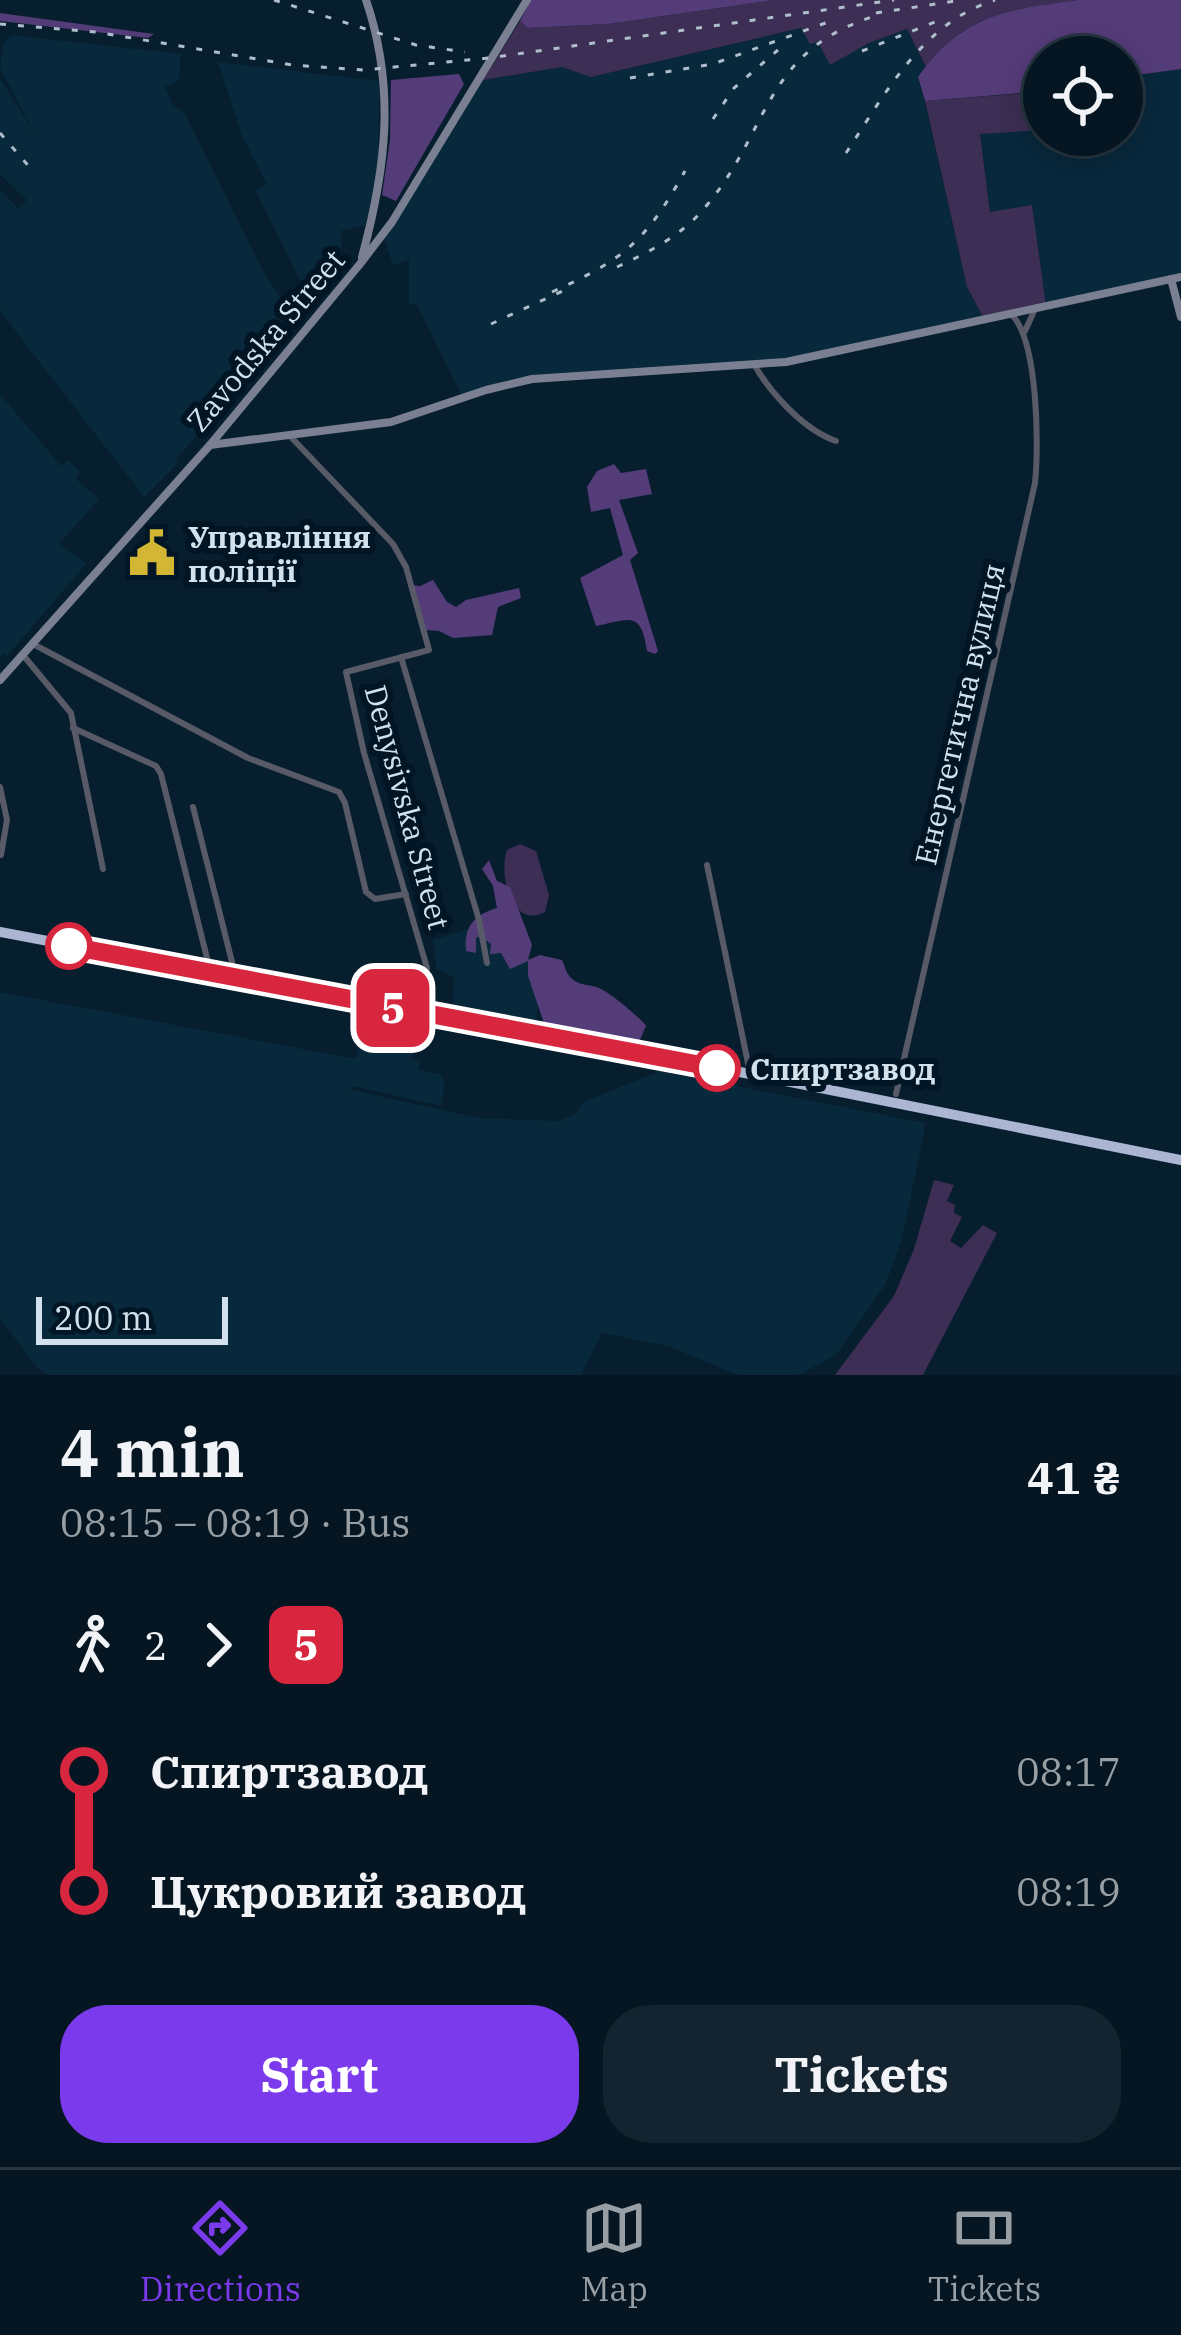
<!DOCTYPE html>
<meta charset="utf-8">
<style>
:root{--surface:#051622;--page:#13232f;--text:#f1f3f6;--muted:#979fa5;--line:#263540;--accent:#7c3aed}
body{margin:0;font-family:"IBM Plex Serif",serif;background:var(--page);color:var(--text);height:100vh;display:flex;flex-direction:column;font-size:45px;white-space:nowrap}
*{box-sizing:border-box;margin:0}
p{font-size:39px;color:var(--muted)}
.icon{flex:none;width:66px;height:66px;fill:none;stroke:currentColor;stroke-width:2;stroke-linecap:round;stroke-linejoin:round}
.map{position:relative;height:1375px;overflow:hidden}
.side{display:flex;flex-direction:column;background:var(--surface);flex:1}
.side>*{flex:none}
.badge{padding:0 24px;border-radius:18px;font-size:42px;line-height:78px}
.tools{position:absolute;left:1023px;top:36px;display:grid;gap:24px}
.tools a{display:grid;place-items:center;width:120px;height:120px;border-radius:50%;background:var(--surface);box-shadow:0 6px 30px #0003,0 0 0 3px var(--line);font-size:60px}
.scale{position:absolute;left:36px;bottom:30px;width:192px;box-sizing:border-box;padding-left:12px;border:6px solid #d3e1ec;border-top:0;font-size:33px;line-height:42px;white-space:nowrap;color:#d3e1ec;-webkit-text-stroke:9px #011524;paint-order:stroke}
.map>.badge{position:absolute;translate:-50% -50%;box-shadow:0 0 0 6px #fff}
.legs{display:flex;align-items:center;gap:18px;height:132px;padding:0 60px;font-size:39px}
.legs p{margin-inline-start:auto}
.headline{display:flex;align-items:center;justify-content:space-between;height:204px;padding:0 60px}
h1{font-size:66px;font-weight:700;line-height:90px}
.action{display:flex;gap:24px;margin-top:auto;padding:24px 60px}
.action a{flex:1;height:138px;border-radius:48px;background:var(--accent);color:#fff;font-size:48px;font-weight:700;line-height:138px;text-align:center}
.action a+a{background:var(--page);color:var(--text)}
ul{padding:0 60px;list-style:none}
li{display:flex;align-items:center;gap:42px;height:120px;font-size:45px}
li i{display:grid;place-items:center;width:18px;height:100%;margin:0 15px;background:currentColor}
li i::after{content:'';width:30px;height:30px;margin:-15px;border:9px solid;border-radius:50%;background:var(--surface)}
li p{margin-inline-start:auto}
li:first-child i{background:linear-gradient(#0000 50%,currentColor 0)}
li:last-child i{background:linear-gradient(currentColor 50%,#0000 0)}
.menu{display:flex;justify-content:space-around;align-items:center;height:168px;border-top:3px solid var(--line);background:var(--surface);font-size:33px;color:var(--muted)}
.menu a{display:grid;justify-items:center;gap:6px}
.menu .on{color:var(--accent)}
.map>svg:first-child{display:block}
.built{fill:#08283c}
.green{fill:#3c2e54}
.forest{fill:#543c79}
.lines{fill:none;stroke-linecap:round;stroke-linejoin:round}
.street{stroke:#585b67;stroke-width:6}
.secondary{stroke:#7a8092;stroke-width:8}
.highway{stroke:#acb5d2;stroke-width:10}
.rail{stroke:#aebeca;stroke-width:3;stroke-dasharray:6 12;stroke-linecap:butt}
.line-1-casing{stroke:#fff;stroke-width:27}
.line-1{stroke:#d7263d;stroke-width:18}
.stop-1-dot{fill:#fff;stroke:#d7263d;stroke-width:6}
.labels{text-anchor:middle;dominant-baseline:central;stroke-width:12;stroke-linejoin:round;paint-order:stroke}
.street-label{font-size:30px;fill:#d3e1ec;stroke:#011524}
.poi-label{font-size:30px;font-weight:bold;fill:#d3e1ec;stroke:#011524;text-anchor:start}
.stop-label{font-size:30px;font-weight:bold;fill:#d3e1ec;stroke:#011524;text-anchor:start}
</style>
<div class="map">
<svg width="1181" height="1375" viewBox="0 0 1181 1375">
<rect width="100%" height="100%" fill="#071e2e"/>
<g class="built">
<path d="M801,28l17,13 12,24 39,-22 38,-14 19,38 -7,11 48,209 16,30 -197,44 -253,17 -71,19 -46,-94 -7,2v-45l-16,5 -10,-29 100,-156 79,-13 29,10z"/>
<path d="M11,35l170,19 -2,26 -14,7 8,18 12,8 79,160 35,51 -11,7 -112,128 2,4 -34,34 -144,-186v-122l18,19 9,-8 -27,-25v-97l35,56 -35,-65 3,-25z"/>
<path d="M218,62l161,19 -1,94 -13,50 -24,6 1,37 -30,37 -57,-115 12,-6 -25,-48z"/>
<path d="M1181,67v209l-135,29 -14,-99 -42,6 -10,-79 63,-3 -2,-38 3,-1v44h78v-58z"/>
<path d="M0,394l61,72 7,-6 13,12 -5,7 23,20 -40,45 27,20 -79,92 -4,-3 -3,4z"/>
<path d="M511,916l28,68 -3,45 -83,-20 1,-32 -18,-8 -3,-29z"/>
<path d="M0,992l356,67 9,-47 53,9 -6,38 8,2 -2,8 24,6 3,10 -4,21 -88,-20 -2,4 129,28 79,3 17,-8 7,-11 77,-31 265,52 -2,15 -22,105 -16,42 -49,70 -37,20h-62l-69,-29 -66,-13 -21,42h-533l-12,-9 -36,-47z"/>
</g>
<g class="green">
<path d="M775,0h303c-66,10 -109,11 -152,67l-19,-38 -38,14 -39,22 -12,-23 -8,2 -9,-16 -210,49 -29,-10 -79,13 37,-59 9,7 79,-4z"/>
<path d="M1041,92l3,38 -64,4 10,78 42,-7 14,100 -63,12 -16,-30 -42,-186z"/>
<path d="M520,844l16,7 13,44 -4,17c-33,18 -47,-37 -38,-62z"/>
<path d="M934,1180l20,5 -7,16 8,4 -1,8 8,4 -12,24 11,7 22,-23 14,8 -74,142h-88l59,-79 20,-47z"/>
</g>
<g class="forest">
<path d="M531,0h244l-167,24 -80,4 -8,-7z"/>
<path d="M1078,0h103v69l-59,8v-20h-78v34l-119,10 -7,-24c45,-63 87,-67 160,-77z"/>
<path d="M0,13l154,21 -6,4 -148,-17z"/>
<path d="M459,74l5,10 -68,117 -14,-6 8,-55 1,-60z"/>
<path d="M614,464l7,9 25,-4 6,25 -33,6 19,53 -8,7 28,91 -3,3 -8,-3c-6,-41 -17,-32 -51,-25l-16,-48 43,-23 -13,-47 -19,4 -4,-25 10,-16z"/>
<path d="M433,580l14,22 9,5 10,-7 53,-12 2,10 -23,9 -6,28 -39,3 -14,-7 -15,-1 -13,-45 9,1z"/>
<path d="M489,860l8,21 13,6 22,58 -4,15 12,-5 22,5c3,6 4,13 9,18 8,8 19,6 28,10 10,4 42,30 47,38l-7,16 -10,4 -82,-14 -19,-56v-15l-18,8 -9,-16 -11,1 1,-10 -11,-8 -4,2v15l-10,-2c-2,-25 8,-36 31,-43l-4,-22 -11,-17z"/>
</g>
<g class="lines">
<g class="street">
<path d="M1025,331l10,-22"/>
<path d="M754,364c16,29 50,66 82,77"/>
<path d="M289,435l104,109 13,23 23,83 -83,22 18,81 63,215 -13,40"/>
<path d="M33,644l215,114 91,34 6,11 21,89 9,7 31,-5"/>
<path d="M23,655l48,58 32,156"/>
<path d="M401,657l78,263 8,43"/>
<path d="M73,728l83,38 5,8 49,196"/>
<path d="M0,787l7,33 -6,35"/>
<path d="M193,807l43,171"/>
<path d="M707,865l43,208"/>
<path d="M896,1094l139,-611c4,-37 3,-142 -23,-168"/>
</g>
<g class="secondary">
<path d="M362,257c24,-88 34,-169 4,-257"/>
<path d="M1171,279l10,38"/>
<path d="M210,445l181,-23 95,-32 46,-11 254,-17 395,-85"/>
<path d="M0,680l210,-235 150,-181 32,-42 135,-222"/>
</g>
<path class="highway" d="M0,932l750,142 431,86"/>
<g class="rail">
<path d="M274,0l142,45 49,7"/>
<path d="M876,13l86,-13"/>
<path d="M0,24l96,8 197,33 70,5 126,-12 405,-58"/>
<path d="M862,51l78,-31"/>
<path d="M630,78l83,-14 118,-43"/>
<path d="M713,119l21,-31 44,-38"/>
<path d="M0,133l32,37"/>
<path d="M846,153c39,-59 77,-131 149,-153"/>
<path d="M617,267c34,-16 66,-32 90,-62 65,-78 56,-156 174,-191"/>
<path d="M552,292c73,-33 94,-51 133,-121"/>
<path d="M491,324l76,-35"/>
</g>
</g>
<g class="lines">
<defs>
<path id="line-1" d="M69,946l648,122"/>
</defs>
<use href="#line-1" class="line-1-casing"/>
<use href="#line-1" class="line-1"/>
</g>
<defs>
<symbol id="civic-bare" viewBox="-9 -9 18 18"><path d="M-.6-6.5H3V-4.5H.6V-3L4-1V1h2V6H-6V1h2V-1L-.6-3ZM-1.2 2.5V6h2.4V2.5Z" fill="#d4b635" stroke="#011524" stroke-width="2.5" paint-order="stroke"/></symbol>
</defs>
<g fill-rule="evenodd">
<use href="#civic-bare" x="119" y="520" width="66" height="66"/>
</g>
<g class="stop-1-dot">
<circle cx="69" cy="946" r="21"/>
<circle cx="717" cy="1068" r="21"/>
</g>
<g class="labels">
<g class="street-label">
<text transform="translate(265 340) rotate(-50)">Zavodska Street</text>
<text transform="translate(959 714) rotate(-77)">Енергетична вулиця</text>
<text transform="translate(408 807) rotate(75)">Denysivska Street</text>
</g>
<g class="poi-label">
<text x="188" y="536">Управління<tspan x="188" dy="34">поліції</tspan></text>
</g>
<g class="stop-label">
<text x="750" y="1068">Спиртзавод</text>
</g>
</g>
</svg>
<div class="tools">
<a><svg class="icon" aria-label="locate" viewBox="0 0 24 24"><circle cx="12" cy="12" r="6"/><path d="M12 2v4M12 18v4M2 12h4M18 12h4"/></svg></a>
</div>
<div class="scale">200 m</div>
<b class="badge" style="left:393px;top:1008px;background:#d7263d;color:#fff">5</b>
</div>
<section class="side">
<div class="headline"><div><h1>4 min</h1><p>08:15 – 08:19 · Bus</p></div><b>41 ₴</b></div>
<div class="legs"><svg class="icon" aria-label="walk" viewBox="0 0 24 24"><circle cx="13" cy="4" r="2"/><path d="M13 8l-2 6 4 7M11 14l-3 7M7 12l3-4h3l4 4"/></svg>2<svg class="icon" aria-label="forward" viewBox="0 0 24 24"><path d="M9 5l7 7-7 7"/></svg><b class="badge" style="background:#d7263d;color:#fff">5</b></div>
<ul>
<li><i style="color:#d7263d"></i><b>Спиртзавод</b><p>08:17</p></li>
<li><i style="color:#d7263d"></i><b>Цукровий завод</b><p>08:19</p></li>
</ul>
<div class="action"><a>Start</a><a>Tickets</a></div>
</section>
<nav class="menu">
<a class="on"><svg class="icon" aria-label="directions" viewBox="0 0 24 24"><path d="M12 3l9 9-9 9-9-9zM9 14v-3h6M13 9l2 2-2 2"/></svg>Directions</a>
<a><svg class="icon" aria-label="map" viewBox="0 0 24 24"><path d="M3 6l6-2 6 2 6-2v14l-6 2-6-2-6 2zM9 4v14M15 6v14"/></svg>Map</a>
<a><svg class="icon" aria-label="tickets" viewBox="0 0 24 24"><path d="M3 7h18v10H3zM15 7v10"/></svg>Tickets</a>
</nav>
